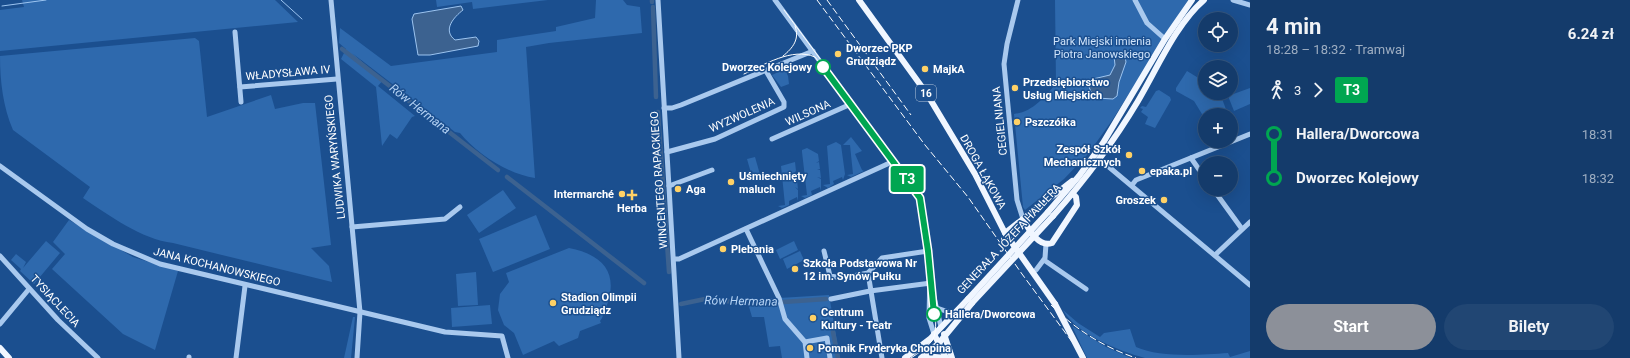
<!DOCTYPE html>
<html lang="pl">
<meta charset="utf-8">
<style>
:root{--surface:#143b6b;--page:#214673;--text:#f1f3f6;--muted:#9dadc1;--line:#33557e;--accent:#8c9099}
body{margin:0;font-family:Roboto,sans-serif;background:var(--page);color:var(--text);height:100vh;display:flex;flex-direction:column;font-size:15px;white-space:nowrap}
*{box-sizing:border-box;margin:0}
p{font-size:13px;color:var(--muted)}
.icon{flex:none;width:22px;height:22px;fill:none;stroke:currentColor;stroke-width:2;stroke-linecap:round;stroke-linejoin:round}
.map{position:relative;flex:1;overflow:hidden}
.panel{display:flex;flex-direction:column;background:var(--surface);width:380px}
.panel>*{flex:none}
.badge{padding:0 8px;border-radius:3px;font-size:14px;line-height:26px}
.controls{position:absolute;left:1198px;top:12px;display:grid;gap:8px}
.controls a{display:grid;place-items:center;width:40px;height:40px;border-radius:50%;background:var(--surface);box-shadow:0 4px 16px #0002,0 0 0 1px var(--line);font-size:20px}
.map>.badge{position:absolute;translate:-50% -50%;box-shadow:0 0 0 2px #fff}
.legs{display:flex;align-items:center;gap:6px;height:44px;padding:0 16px;font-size:13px}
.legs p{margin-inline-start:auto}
.summary{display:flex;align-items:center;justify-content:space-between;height:68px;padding:0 16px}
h1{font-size:22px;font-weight:700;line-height:30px}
.primary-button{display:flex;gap:8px;margin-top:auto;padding:8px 16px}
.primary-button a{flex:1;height:46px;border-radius:24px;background:var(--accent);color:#fff;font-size:16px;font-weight:700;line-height:46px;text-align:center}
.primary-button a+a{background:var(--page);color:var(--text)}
ul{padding:0 16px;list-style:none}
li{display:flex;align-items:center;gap:14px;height:44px;font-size:15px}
li i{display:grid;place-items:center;width:6px;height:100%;margin:0 5px;background:currentColor}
li i::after{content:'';width:10px;height:10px;margin:-5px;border:3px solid;border-radius:50%;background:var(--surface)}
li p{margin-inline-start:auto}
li:first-child i{background:linear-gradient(#0000 50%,currentColor 0)}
li:last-child i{background:linear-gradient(currentColor 50%,#0000 0)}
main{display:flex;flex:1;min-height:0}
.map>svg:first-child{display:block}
.green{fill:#2e69ad}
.water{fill:#3c6290;stroke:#9cc4f0}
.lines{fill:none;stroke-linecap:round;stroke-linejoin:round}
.stream{stroke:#9cc4f0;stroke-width:1}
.canal{stroke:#3c6290;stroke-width:4.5}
.minor{stroke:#a9c9ee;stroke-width:5}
.major{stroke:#f0f6ff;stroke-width:6}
.tram{stroke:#fff;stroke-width:1}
.rail{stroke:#fff;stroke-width:1;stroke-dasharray:7 3;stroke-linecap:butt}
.major-bridge{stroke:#f0f6ff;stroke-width:6}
.line-1-casing{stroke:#fff;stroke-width:9}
.line-1{stroke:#00a651;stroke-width:6}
.poi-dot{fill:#ffd166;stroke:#1b4f8f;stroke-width:1.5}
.stop-1-dot{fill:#fff;stroke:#00a651;stroke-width:2}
.labels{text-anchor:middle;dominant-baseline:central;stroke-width:3;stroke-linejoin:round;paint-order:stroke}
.shield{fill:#1b4f8f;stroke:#bbcadd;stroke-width:1}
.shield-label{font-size:10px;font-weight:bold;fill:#fff}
.park-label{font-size:11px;fill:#cfe3fa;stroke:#1b4f8f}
.poi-label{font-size:11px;font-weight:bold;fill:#fff;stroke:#1b4f8f;text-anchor:start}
.stop-label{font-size:11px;font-weight:bold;fill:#fff;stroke:#1b4f8f;text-anchor:end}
.street-label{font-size:11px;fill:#fff;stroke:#1b4f8f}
.water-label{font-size:12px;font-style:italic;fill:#b5d3f5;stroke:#1b4f8f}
</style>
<main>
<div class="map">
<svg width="1250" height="358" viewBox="0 0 1250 358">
<rect width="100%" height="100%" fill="#1b4f8f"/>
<g class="green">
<path d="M22,0h253l23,22 -298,29v-41l24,-3z"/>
<path d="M436,0h112l-75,9 -1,-7 -35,5z"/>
<path d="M596,0h27l4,5 13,2 2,26 -93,10 -23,4 9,131c-27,-4 -58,-24 -75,-45l-5,-1 -103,-79 31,27 -5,6 37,30 -3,1 -15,22 -7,-5 -8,12 -6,-59 -35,-28 5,-10 -7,-6 1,-15 51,38 106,-14v-12l59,-9v-4l39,-9z"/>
<path d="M1055,0h133l-75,119 -25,35 -24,25 -39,31 -2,-3 -9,-93c19,-2 30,-17 42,-30z"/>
<path d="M195,38l4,3 8,76 64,-22 4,14 28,-6h12l16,142 -20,3 18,18 3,16 -159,-39c-32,-4 -63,-27 -90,-45l7,-11 -77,-57c-10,-23 -13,-49 -13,-74z"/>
<path d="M785,69l3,7 1,8 -8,3 -9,-12z"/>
<path d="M1187,71l18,11v11h15l8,22h-23v4l-11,-18 -18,-10v-3z"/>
<path d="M1250,88v16l-16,7 -6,-15z"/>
<path d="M1159,90l11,7 1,3 -16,28 -10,-4 3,-7 -7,-5 2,-3 -3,-1 2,-2 4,1 10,-16z"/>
<path d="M851,137l11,14 -7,3 7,16 2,1 -13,6 -4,-2 6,-1 -3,-29h-7z"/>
<path d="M836,142l5,3 4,29 -2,6 -1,-3 -9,4 1,3 -6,4 -5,-3 7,-1 -3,-38z"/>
<path d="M807,148l11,6 1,7 -3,2 3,-1 1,7h-3l3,1 1,8 -4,-1 4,2v12l-1,-4 -9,4 1,4 -7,3 -4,-2 6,-1 -5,-43v-2z"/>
<path d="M755,157l6,21 -8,2 -6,-21z"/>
<path d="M795,162l1,9 -3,3 4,-1v6l-3,1h3l1,9 -3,-2 3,3v11l-1,-4 -8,4v4l-7,3 -4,-2 7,-1 -4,-39z"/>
<path d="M503,190l13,18 -37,25 -12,-18z"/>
<path d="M536,215l14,34 -57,23 -14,-33z"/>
<path d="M69,220l64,37 45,14 -23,79 -32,-16 -71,-65 13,-15 -12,-12z"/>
<path d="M46,241l14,12 -26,31 -14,-13 1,-2 -10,-9 5,-6 10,8 -3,6z"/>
<path d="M794,241l4,9 -18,9 -4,-9z"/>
<path d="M569,248c36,7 51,27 36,62 -2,4 -2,8 -5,11l1,2 -21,8 -2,7 -19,8 -5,-5 -31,14 -9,-22 -10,-8 -6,-15 2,-16 9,-12 -3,-9z"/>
<path d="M800,251l4,9 -17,9 -4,-10z"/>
<path d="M476,272l2,33 -20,1 -2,-32z"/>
<path d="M829,295l11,63h-58l-2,-12 -11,1 -5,-30h-12l-5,-17z"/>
<path d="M490,305l2,19 -40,3 -1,-19z"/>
<path d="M1063,310l15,13 22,14 4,-4 26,-4 6,18c24,11 65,8 92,6l2,4 20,-6v7h-105c-26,-7 -69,-24 -82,-48z"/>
<path d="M353,317h2l-4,41h-7z"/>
<path d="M1072,326l34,21 25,11h-44z"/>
</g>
<g class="water">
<path d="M461,6l2,4c-9,7 -21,20 -8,30l21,-3 3,4 -1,5 -48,9h-12l-6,-36 2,-5z"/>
<path d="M1124,52l2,10 -7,20 -2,14 -4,3 -16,-1 1,-2 -6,-2 -3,-7 1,-5 3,-3 17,-4 5,-10 -1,-9z"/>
</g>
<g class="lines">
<g class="stream">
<path d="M281,0l21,19"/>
<path d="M2,6l44,-6"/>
</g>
<g class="canal">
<path d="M652,0v2"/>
<path d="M653,7l3,90"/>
<path d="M342,49l156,121"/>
<path d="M658,112l11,160"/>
<path d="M507,177l137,106"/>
<path d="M681,304l24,-5 49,5 72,-5"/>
<path d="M833,332l5,26"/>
</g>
<g class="minor">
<path d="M331,0l29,312 -3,46"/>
<path d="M658,0l21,358"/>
<path d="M775,0l145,198 10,74 -1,46 5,16"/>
<path d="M1018,0l-11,44 -3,20 13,136 6,19"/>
<path d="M1135,0l12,23 18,16"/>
<path d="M1233,0l17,5"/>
<path d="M235,32l6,70"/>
<path d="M240,87l97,-8"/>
<path d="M664,108h8l9,-3 132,-54"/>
<path d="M772,139l79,-35"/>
<path d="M667,152l48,-13 69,-32v-5l-18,-31"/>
<path d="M1097,157l153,128"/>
<path d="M1191,158l14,20"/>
<path d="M0,166l87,63 26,15 47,20 285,68 57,4 6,22"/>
<path d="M1132,185l4,-5 114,-46"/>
<path d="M669,186l43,-16"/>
<path d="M1213,189l29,40"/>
<path d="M352,227l93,-8 15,-12"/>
<path d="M746,229l33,69 6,21 20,23 2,16"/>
<path d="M824,251l6,25 13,2 25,-5 14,-15 46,-7"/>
<path d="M1215,255l35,-33"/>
<path d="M0,256l58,64 40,38"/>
<path d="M674,259h5l215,-98"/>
<path d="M1044,260l42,29"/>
<path d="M1036,270l9,-12 1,-14"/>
<path d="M868,273l14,85"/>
<path d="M932,289l9,38"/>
<path d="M831,299l39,-8 61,-8"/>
<path d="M937,308l17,6"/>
<path d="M0,324l29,-35"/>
<path d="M805,342l22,-4 3,20"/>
<path d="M189,358v-1"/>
<path d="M236,358l9,-72"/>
</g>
<g class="major">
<path d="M859,0l68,94 48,80 30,59 50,71"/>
<path d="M1048,212l31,-36 24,-33 62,-104 27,-39"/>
<path d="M1053,216c32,-36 60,-73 85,-115 19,-32 38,-77 66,-101"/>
<path d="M1023,219c6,10 15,29 29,24l25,-38 -1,-8 -3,-3"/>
<path d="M1005,233l67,-52"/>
<path d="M934,334l12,24"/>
<path d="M944,334l8,24"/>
<path d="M0,348l9,10"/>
<path d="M924,356l22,2"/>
<path d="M905,358l25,-19 38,-40"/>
<path d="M921,358l18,-15 33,-40"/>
</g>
<g class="tram">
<path d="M784,10l37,50"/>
<path d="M783,56c10,-8 17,-17 12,-30"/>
<path d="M744,74c20,-9 48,-27 71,-17l66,87"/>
<path d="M911,358c7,-5 15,-9 20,-16 10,-11 1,-45 0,-59"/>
</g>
<g class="rail">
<path d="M817,0l108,145 43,52 54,77 62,84"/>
<path d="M827,0l84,115"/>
<path d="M1051,305c24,24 52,42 85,53"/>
</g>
<g class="major-bridge">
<path d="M968,299l80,-87"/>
<path d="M972,303l81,-87"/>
<path d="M1055,304l28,54"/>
</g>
</g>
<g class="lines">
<defs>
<path id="line-1" d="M823,67l97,131 8,53 6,63"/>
</defs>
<use href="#line-1" class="line-1-casing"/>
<use href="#line-1" class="line-1"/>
</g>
<g class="poi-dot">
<circle cx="838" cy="54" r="4"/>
<circle cx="925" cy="69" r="4"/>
<circle cx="1015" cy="88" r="4"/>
<circle cx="1017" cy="122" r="4"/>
<circle cx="1129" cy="155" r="4"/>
<circle cx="1142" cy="171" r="4"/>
<circle cx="731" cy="182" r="4"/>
<circle cx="678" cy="189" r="4"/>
<circle cx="622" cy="194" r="4"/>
<path d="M630 189h4v4h4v4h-4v4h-4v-4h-4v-4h4z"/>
<circle cx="1164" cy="200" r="4"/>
<circle cx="723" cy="249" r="4"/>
<circle cx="795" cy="269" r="4"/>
<circle cx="553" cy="303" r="4"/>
<circle cx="813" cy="318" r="4"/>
<circle cx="810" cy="348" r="4"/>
</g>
<g class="stop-1-dot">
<circle cx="823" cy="67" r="7"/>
<circle cx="934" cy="314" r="7"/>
</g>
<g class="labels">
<rect class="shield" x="916" y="85" width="20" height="16" rx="3"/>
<g class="shield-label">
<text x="926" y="93">16</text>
</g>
<g class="park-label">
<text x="1102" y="41">Park Miejski imienia<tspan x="1102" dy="13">Piotra Janowskiego</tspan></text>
</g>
<g class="poi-label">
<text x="846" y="48">Dworzec PKP<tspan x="846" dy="13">Grudziądz</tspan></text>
<text x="933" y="69">MajkA</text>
<text x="1023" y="82">Przedsiębiorstwo<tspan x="1023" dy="13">Usług Miejskich</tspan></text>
<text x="1025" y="122">Pszczółka</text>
<text x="1121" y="149" text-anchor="end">Zespół Szkół<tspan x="1121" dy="13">Mechanicznych</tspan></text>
<text x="1150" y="171">epaka.pl</text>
<text x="739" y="176">Uśmiechnięty<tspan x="739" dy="13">maluch</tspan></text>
<text x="686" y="189">Aga</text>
<text x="614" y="194" text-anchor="end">Intermarché</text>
<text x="1156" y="200" text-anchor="end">Groszek</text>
<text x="632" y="208" text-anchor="middle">Herba</text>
<text x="731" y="249">Plebania</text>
<text x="803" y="263">Szkoła Podstawowa Nr<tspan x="803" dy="13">12 im. Synów Pułku</tspan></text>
<text x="561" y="297">Stadion Olimpii<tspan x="561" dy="13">Grudziądz</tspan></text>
<text x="821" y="312">Centrum<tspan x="821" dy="13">Kultury - Teatr</tspan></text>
<text x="818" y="348">Pomnik Fryderyka Chopina</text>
</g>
<g class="stop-label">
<text x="812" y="67">Dworzec Kolejowy</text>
<text x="945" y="314" text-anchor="start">Hallera/Dworcowa</text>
</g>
<g class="street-label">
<text transform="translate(288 73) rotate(-5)">WŁADYSŁAWA IV</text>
<text transform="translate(808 113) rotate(-24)">WILSONA</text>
<text transform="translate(742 115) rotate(-24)">WYZWOLENIA</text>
<text transform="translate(1000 121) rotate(-96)">CEGIELNIANA</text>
<text transform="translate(335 157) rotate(-96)">LUDWIKA WARYŃSKIEGO</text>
<text transform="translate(983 172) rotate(61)">DROGA ŁĄKOWA</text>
<text transform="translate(659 180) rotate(-94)">WINCENTEGO RAPACKIEGO</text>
<text transform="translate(1009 239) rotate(-47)">GENERAŁA JÓZEFA HALLERA</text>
<text transform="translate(217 267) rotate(14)">JANA KOCHANOWSKIEGO</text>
<text transform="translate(55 301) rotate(47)">TYSIĄCLECIA</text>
</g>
<g class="water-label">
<text transform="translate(420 109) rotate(38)">Rów Hermana</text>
<text transform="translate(741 301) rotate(1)">Rów Hermana</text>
</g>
</g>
</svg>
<div class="controls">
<a><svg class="icon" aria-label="locate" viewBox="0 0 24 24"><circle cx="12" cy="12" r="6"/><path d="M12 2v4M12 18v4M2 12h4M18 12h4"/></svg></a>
<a><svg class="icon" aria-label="layers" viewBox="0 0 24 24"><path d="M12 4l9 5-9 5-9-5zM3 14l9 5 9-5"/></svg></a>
<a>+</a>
<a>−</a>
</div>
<b class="badge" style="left:907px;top:179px;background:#00a651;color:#fff">T3</b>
</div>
<section class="panel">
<div class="summary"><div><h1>4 min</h1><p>18:28 – 18:32 · Tramwaj</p></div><b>6.24 zł</b></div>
<div class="legs"><svg class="icon" aria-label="walk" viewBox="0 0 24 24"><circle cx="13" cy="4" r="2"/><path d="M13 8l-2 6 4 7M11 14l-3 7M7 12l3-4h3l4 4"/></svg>3<svg class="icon" aria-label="forward" viewBox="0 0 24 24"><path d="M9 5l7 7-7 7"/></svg><b class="badge" style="background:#00a651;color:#fff">T3</b></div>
<ul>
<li><i style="color:#00a651"></i><b>Hallera/Dworcowa</b><p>18:31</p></li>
<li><i style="color:#00a651"></i><b>Dworzec Kolejowy</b><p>18:32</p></li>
</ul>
<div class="primary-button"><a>Start</a><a>Bilety</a></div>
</section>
</main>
